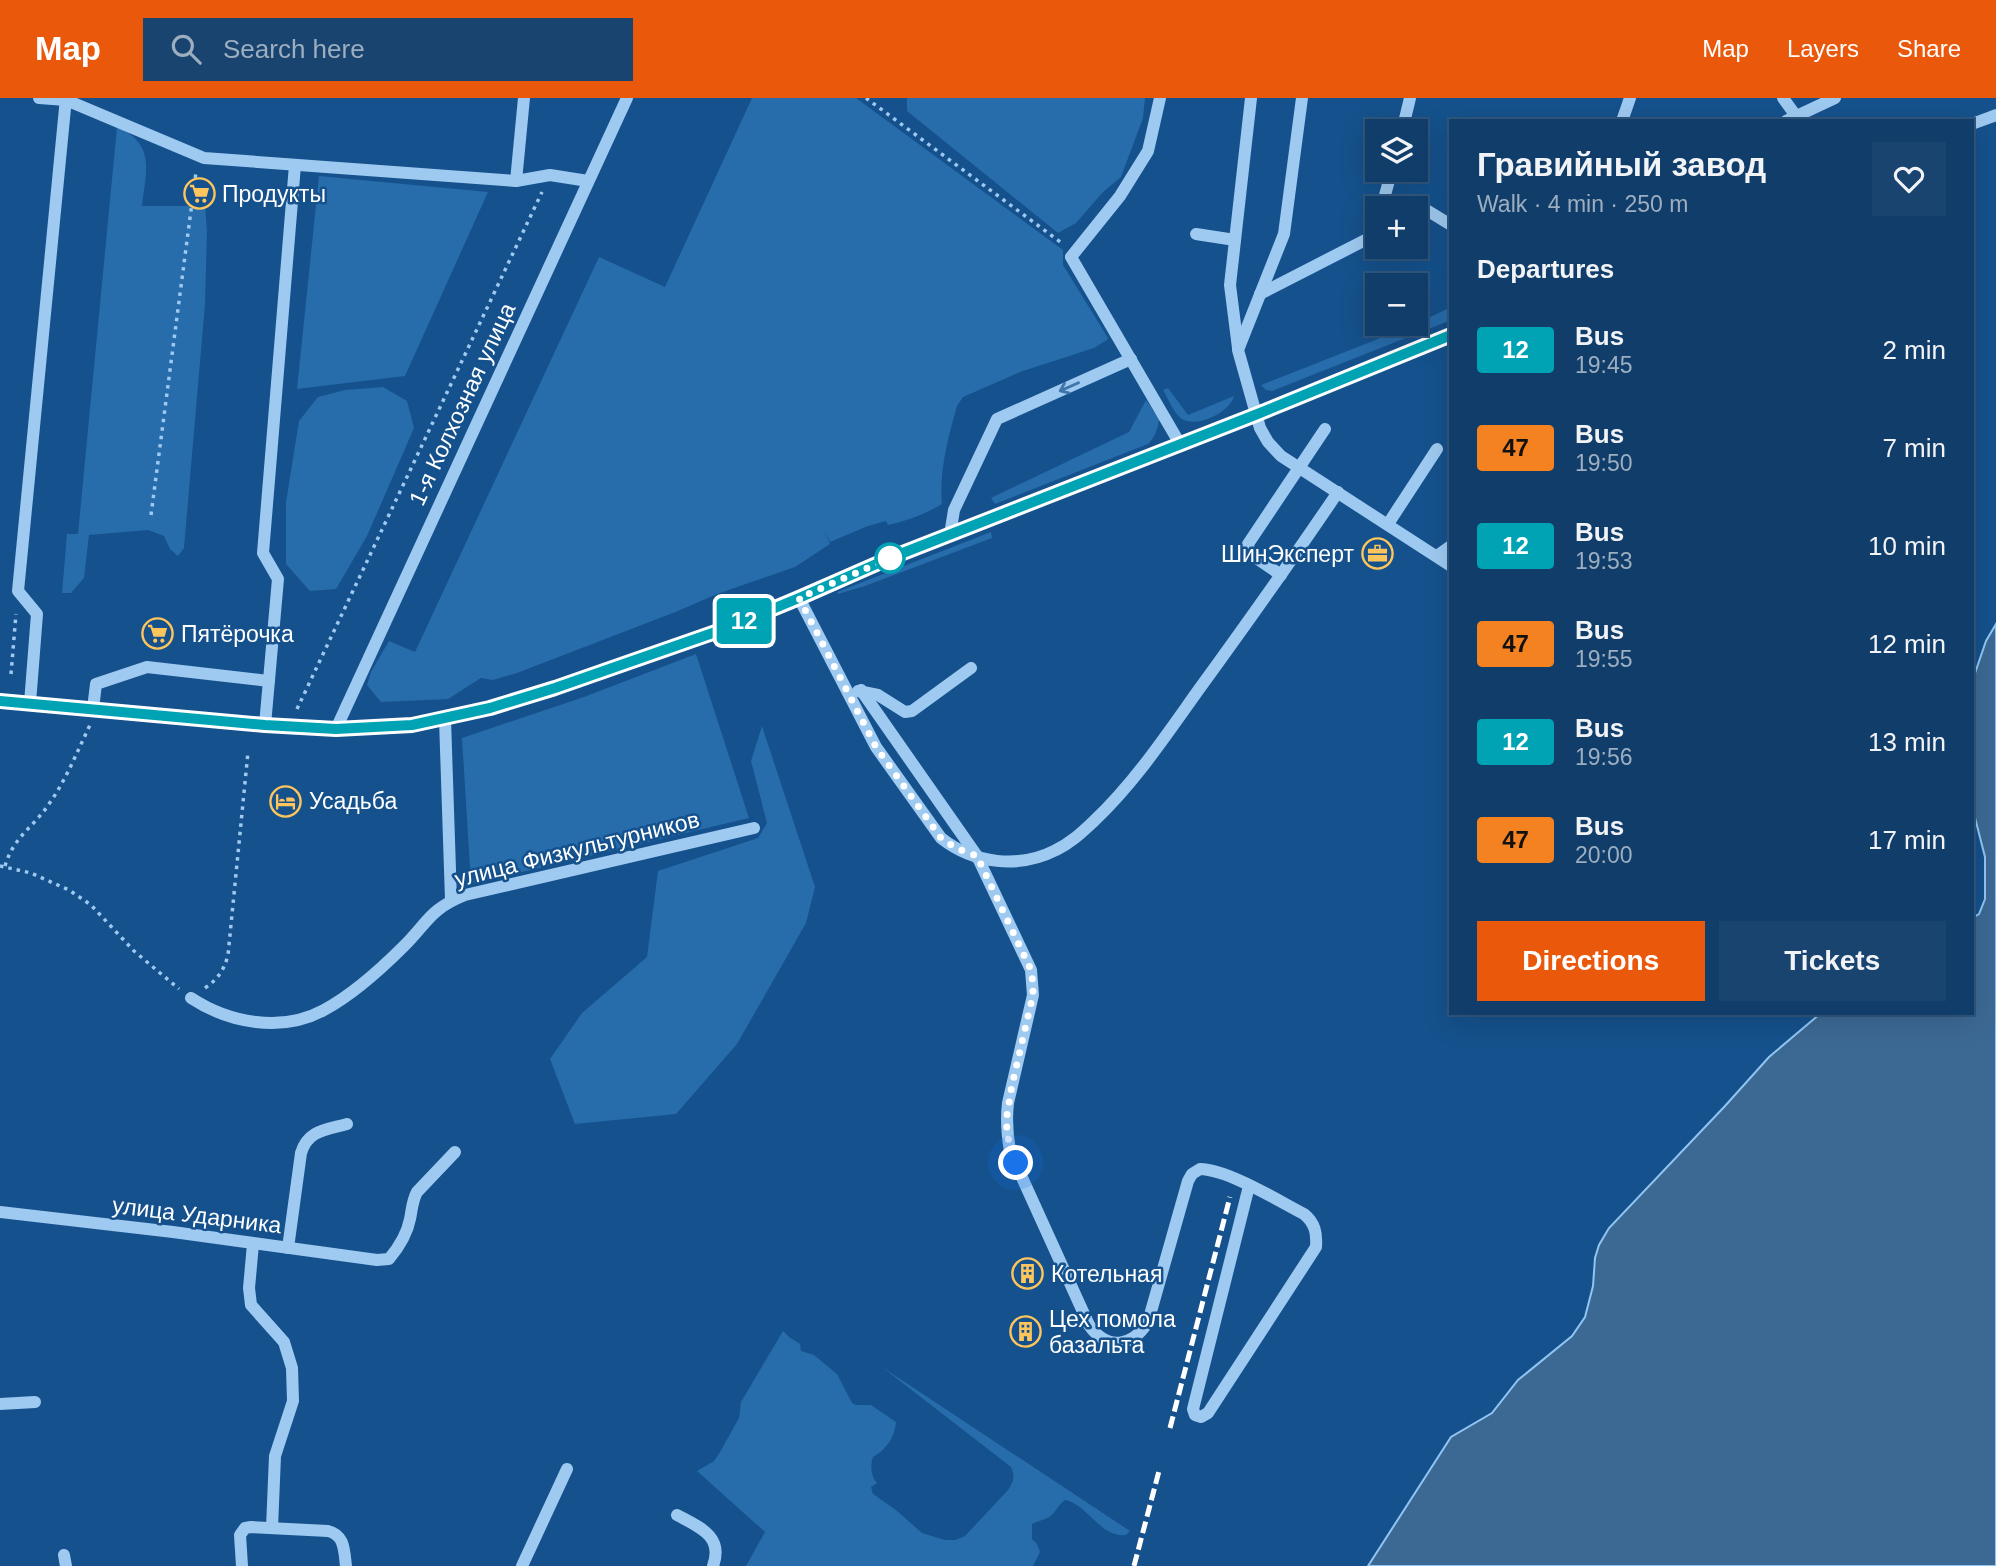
<!DOCTYPE html>
<meta charset="utf-8">
<style>
:root{--surface:#103d69;--page:#19446f;--text:#f1f3f6;--muted:#9caec0;--line:#30567d;--accent:#ea580c}
body{margin:0;font-family:Helvetica,sans-serif;background:var(--page);color:var(--text);height:100vh;display:flex;flex-direction:column;font-size:26px;white-space:nowrap}
*{box-sizing:border-box;margin:0}
p{font-size:23px;color:var(--muted)}
.icon{flex:none;width:38px;height:38px;fill:none;stroke:currentColor;stroke-width:2;stroke-linecap:round;stroke-linejoin:round}
.map{position:relative;flex:1;overflow:hidden}
.panel{position:absolute;left:1449px;top:21px;width:525px;height:896px;display:flex;flex-direction:column;background:var(--surface);border-radius:0px;box-shadow:0 7px 28px #0002,0 0 0 2px var(--line)}
.panel>*{flex:none}
.badge{padding:0 14px;border-radius:5px;font-size:24px;line-height:46px}
.tools{position:absolute;left:1365px;top:21px;display:grid;gap:14px}
.tools a{display:grid;place-items:center;width:63px;height:63px;border-radius:0px;background:var(--surface);box-shadow:0 7px 28px #0002,0 0 0 2px var(--line);font-size:35px}
.you{position:absolute;width:35px;height:35px;margin:-18px;border:5px solid #fff;border-radius:50%;background:#1a73e8;box-shadow:0 0 0 10px #1a73e833}
.map>.badge{position:absolute;translate:-50% -50%;box-shadow:0 0 0 4px #fff}
h2{padding:0 28px;font-size:26px;line-height:63px}
.round{display:grid;place-items:center;flex:none;width:74px;height:74px;border-radius:0px;background:var(--page)}
.headline{display:flex;align-items:center;justify-content:space-between;height:119px;padding:0 28px}
h1{font-size:33px;font-weight:600;line-height:52px}
.button{display:flex;gap:14px;margin-top:auto;padding:14px 28px}
.button a{flex:1;height:80px;border-radius:0px;background:var(--accent);color:#fff;font-size:28px;font-weight:600;line-height:80px;text-align:center}
.button a+a{background:var(--page);color:var(--text)}
ul{padding:0;list-style:none}
li{display:flex;align-items:center;gap:21px;height:98px;padding:0 28px}
li div{flex:1}
li b{display:block;font-size:26px}
li em{font-style:normal}
li .badge{min-width:77px;font-weight:700;text-align:center}
header{display:flex;align-items:center;gap:42px;box-sizing:border-box;height:98px;padding:0 35px;background:var(--accent);color:#fff}
header strong{font-size:33px}
nav{display:flex;gap:38px;margin-inline-start:auto;font-size:24px}
.search{width:490px;height:63px;background:var(--page);display:flex;align-items:center;gap:18px;box-sizing:border-box;padding:0 24px;border-radius:0px;color:var(--muted);font-size:26px}
.map>svg:first-child{display:block}
.green{fill:#276cab}
.water{fill:#3c6994;stroke:#90c5f3;stroke-width:2}
.lines{fill:none;stroke-linecap:round;stroke-linejoin:round}
.path{stroke:#9ec9f0;stroke-width:3.5;stroke-dasharray:3.5 5;stroke-linecap:butt}
.minor{stroke:#9ec9f0;stroke-width:12}
.rail{stroke:#fff;stroke-width:5;stroke-dasharray:12 5;stroke-linecap:butt}
.oneway{stroke:#3e75aa}
.line-casing{stroke:#fff;stroke-width:16}
.line{stroke:#00a3b4;stroke-width:10}
.walk{stroke:#fff;stroke-width:7;stroke-dasharray:0 12.6}
.stop-dot{fill:#fff;stroke:#00a3b4;stroke-width:3.5}
.labels{text-anchor:middle;dominant-baseline:central;stroke-width:5;stroke-linejoin:round;paint-order:stroke}
.poi-label{font-size:23px;fill:#fff;stroke:#15518c;text-anchor:start}
.street-label{font-size:23px;fill:#fff;stroke:#15518c}
</style>
<header>
<strong>Map</strong>
<div class="search"><svg class="icon" aria-label="search" viewBox="0 0 24 24"><circle cx="10" cy="10" r="6"/><path d="M15 15l6 6"/></svg>Search here</div>
<nav><a>Map</a><a>Layers</a><a>Share</a></nav>
</header>
<div class="map">
<svg width="1996" height="1468" viewBox="0 0 1996 1468">
<rect width="100%" height="100%" fill="#15518c"/>
<g class="green">
<path d="M752,0h104l207,152v15l45,73 -1,2 -13,8 -74,24 -57,25 -6,9c-9,32 -18,65 -15,98 -16,10 -36,17 -54,21l-2,-4 -18,5 -38,16 -6,-12 6,14 -35,23 -78,27 -39,17 -161,62 -24,7 -12,-2 -33,21 -67,3 -14,-17 4,-13 18,-31 26,11 184,-395 66,30z"/>
<path d="M907,0h238l-2,20 -22,59 -18,15 -27,31 -18,10 -151,-122z"/>
<path d="M117,29c39,17 29,44 25,79h63l2,25 -2,73 -21,244 -6,8 -8,-7 -6,-13 -16,-6 -59,5 -5,43 -13,15h-9l5,-59h11z"/>
<path d="M319,78l169,16 -83,184 -108,13z"/>
<path d="M1451,209v13l-179,71 -6,-1 -5,-5 155,-61z"/>
<path d="M383,289l24,14 7,27 -47,108 -31,53 -26,2 -24,-27v-62l13,-81 19,-24 27,-7z"/>
<path d="M1168,290l20,27 46,-19c-5,17 -36,32 -52,23 -9,-6 -14,-21 -19,-29z"/>
<path d="M1146,302l13,19c-1,10 -4,18 -11,25l-153,60 -4,-6 138,-66z"/>
<path d="M991,434l1,6 -127,48 -27,8 -1,-2z"/>
<path d="M696,556l53,164 -278,66 -9,-146 122,-41z"/>
<path d="M762,628l53,161 -9,36 -69,121 -61,70 -101,10 -25,-65 32,-46 65,-56 11,-86 100,-33 9,-15 -16,-62z"/>
<path d="M783,1233l6,6 11,7 1,7 13,4 23,19 15,29 4,2h15l25,17c-1,15 -10,28 -23,35 -3,8 -2,20 4,26l-6,4 2,7 23,16 26,23 23,7h10l10,-4 43,-46c6,-9 7,-14 3,-23l-129,-100 248,164 -4,4c-26,3 -37,-30 -61,-35 -7,5 -10,14 -16,17 -5,3 -11,4 -17,7v15l5,5 3,8 -7,14h-287l19,-34 -68,-61 17,-10 6,-9 19,-34 2,-16z"/>
</g>
<path class="water" d="M1996,526v942h-628l83,-129 41,-24 26,-33 54,-44 13,-19 8,-31 2,-28 4,-13 10,-17 116,-122 44,-49 52,-44h151v-95l7,-4 6,-15v-42l-13,-51v-124l14,-41z"/>
<g class="lines">
<g class="path">
<path d="M866,0l197,146"/>
<path d="M151,417l45,-343"/>
<path d="M11,576l5,-60"/>
<path d="M297,611l245,-517"/>
<path d="M0,768l31,7 38,17 22,15 43,46 45,38"/>
<path d="M5,768c9,-30 28,-38 44,-62 17,-24 28,-52 41,-79"/>
<path d="M205,890c13,-9 19,-18 23,-33l20,-203"/>
</g>
<g class="minor">
<path d="M39,0l27,2 138,58 312,23 34,-6 38,6"/>
<path d="M1160,0l-12,53 -28,45 -49,61 109,187"/>
<path d="M1302,0l-18,136 -46,116 22,78 8,14 13,14 170,110"/>
<path d="M1783,0l13,18"/>
<path d="M1622,23l8,-23"/>
<path d="M1786,23l49,-23"/>
<path d="M1972,26l24,-9"/>
<path d="M1402,33l8,-33"/>
<path d="M516,83l8,-83"/>
<path d="M1389,110l-4,-13 7,-25"/>
<path d="M1410,110l5,-5 36,22"/>
<path d="M1196,136l39,6"/>
<path d="M1260,196l117,-60"/>
<path d="M1238,250l-8,-63 21,-187"/>
<path d="M1388,426l49,-75"/>
<path d="M950,437l4,-25 43,-91 134,-60"/>
<path d="M1437,458l14,-10"/>
<path d="M1281,477l-32,-22 -1,-9 77,-115"/>
<path d="M799,500l77,149 65,91c33,26 78,31 115,12 15,-7 26,-18 38,-29 40,-38 71,-84 103,-129 48,-66 95,-132 141,-200"/>
<path d="M861,592l116,166 54,114 2,25 -25,108c-2,17 -1,31 2,48l79,174c18,26 43,22 59,-3l40,-141 4,-7 8,-5c29,1 77,31 104,45 11,9 13,19 12,33l-108,166 -7,4 -6,-2 -2,-6 56,-223"/>
<path d="M858,593l20,4 27,17 7,-1 59,-43"/>
<path d="M0,603l265,24 71,4 76,-4 78,-17 65,-20 172,-60 72,-30 91,-40 365,-143 196,-80"/>
<path d="M30,605l7,-89 -19,-23 48,-493"/>
<path d="M93,611l3,-25 51,-17 122,14"/>
<path d="M445,621l6,181"/>
<path d="M265,627l13,-146 -15,-26 32,-388"/>
<path d="M336,631l291,-631"/>
<path d="M191,900c38,25 91,35 133,12 28,-15 57,-41 80,-64 24,-24 26,-37 61,-51l289,-67"/>
<path d="M0,1114l173,20 204,28 12,-1c10,-12 18,-24 21,-40 2,-9 2,-18 7,-27l38,-40"/>
<path d="M253,1146l-4,44 2,17 33,37 8,26 1,33 -18,55 -3,72"/>
<path d="M288,1150l13,-95c7,-23 25,-23 46,-29"/>
<path d="M0,1306l35,-2"/>
<path d="M677,1417c22,12 47,21 36,51"/>
<path d="M64,1457l2,11"/>
<path d="M242,1468l-2,-31 5,-7 6,-1 77,4c17,4 16,20 18,35"/>
<path d="M522,1468l45,-97"/>
</g>
<g class="rail">
<path d="M1170,1330l60,-231"/>
<path d="M1134,1468l25,-95"/>
</g>
</g>
<defs><path id="oneway-shaft" d="M-6 0H5M1.5-3L5.5 0L1.5 3" fill="none" stroke-width="1.6" stroke-linecap="round" stroke-linejoin="round" transform="scale(1.75)"/></defs>
<use class="oneway" href="#oneway-shaft" transform="translate(1069 289) rotate(156)"/>
<g class="lines">
<defs>
<path id="line" d="M0,603l265,24 71,4 76,-4 78,-17 65,-20 172,-60 72,-30 91,-40 365,-143 196,-80"/>
</defs>
<use href="#line" class="line-casing"/>
<use href="#line" class="line"/>
<path class="walk" d="M890,460l-91,40 77,149 65,91 15,10 21,8 54,114 2,13v12l-21,90 -6,36 4,30 6,12"/>
</g>
<defs>
<symbol id="supermarket-ring" viewBox="-11 -11 22 22"><circle r="9.5" fill="#15518c" stroke="#ffc55d" stroke-width="1.5"/><path d="M-6-5.5h2.5l.6 2H6L4.5 2H-2.5L-4.4-4H-6ZM-1.5 3.2a1.3 1.3 0 1 0 .1 0ZM3 3.2a1.3 1.3 0 1 0 .1 0Z" fill="#ffc55d"/></symbol>
<symbol id="office-ring" viewBox="-11 -11 22 22"><circle r="9.5" fill="#15518c" stroke="#ffc55d" stroke-width="1.5"/><path d="M-6-3h4V-5.5h4V-3h4V5H-6ZM-1-4.5V-3h2v-1.5ZM-6 0V1H6V0Z" fill="#ffc55d"/></symbol>
<symbol id="hotel-ring" viewBox="-11 -11 22 22"><circle r="9.5" fill="#15518c" stroke="#ffc55d" stroke-width="1.5"/><path d="M-6-4.5h1.5V1H6V5H4.5V3h-9V5H-6ZM-4 0a1.8 1.8 0 1 1 3.6 0ZM.5 0V-2.5h3Q6-2.5 6 0Z" fill="#ffc55d"/></symbol>
<symbol id="building-ring" viewBox="-11 -11 22 22"><circle r="9.5" fill="#15518c" stroke="#ffc55d" stroke-width="1.5"/><path d="M-4-6H4V6H1V3H-1V6H-4ZM-2.5-4.3h1.7v1.8h-1.7ZM.8-4.3h1.7v1.8H.8ZM-2.5-1h1.7V.8h-1.7ZM.8-1h1.7V.8H.8Z" fill="#ffc55d"/></symbol>
</defs>
<g fill-rule="evenodd">
<use href="#supermarket-ring" x="182" y="78" width="35" height="35"/>
<use href="#office-ring" x="1360" y="438" width="35" height="35"/>
<use href="#supermarket-ring" x="140" y="518" width="35" height="35"/>
<use href="#hotel-ring" x="268" y="686" width="35" height="35"/>
<use href="#building-ring" x="1010" y="1158" width="35" height="35"/>
<use href="#building-ring" x="1008" y="1216" width="35" height="35"/>
</g>
<circle class="stop-dot" cx="890" cy="460" r="14"/>
<g class="labels">
<g class="poi-label">
<text x="222" y="96">Продукты</text>
<text x="1354" y="456" text-anchor="end">ШинЭксперт</text>
<text x="181" y="536">Пятёрочка</text>
<text x="309" y="703">Усадьба</text>
<text x="1051" y="1176">Котельная</text>
<text x="1049" y="1221">Цех помола<tspan x="1049" dy="26">базальта</tspan></text>
</g>
<g class="street-label">
<text transform="translate(462 306) rotate(-65)">1-я Колхозная улица</text>
<text transform="translate(577 751) rotate(-14)">улица Физкультурников</text>
<text transform="translate(197 1117) rotate(7)">улица Ударника</text>
</g>
</g>
</svg>
<div class="tools">
<a><svg class="icon" aria-label="layers" viewBox="0 0 24 24"><path d="M12 4l9 5-9 5-9-5zM3 14l9 5 9-5"/></svg></a>
<a>+</a>
<a>−</a>
</div>
<div class="you" style="left:1016px;top:1065px"></div>
<b class="badge" style="left:744px;top:523px;background:#00a3b4;color:#fff">12</b>
<section class="panel">
<div class="headline"><div><h1>Гравийный завод</h1><p>Walk · 4 min · 250 m</p></div><a class="round"><svg class="icon" aria-label="heart" viewBox="0 0 24 24"><path d="M12 20l-8-8c-3-5 5-10 8-4 3-6 11-1 8 4z"/></svg></a></div>
<h2>Departures</h2>
<ul>
<li><span class="badge" style="background:#00a3b4;color:#fff">12</span><div><b>Bus</b><p>19:45</p></div><em>2 min</em></li>
<li><span class="badge" style="background:#f58220;color:#111">47</span><div><b>Bus</b><p>19:50</p></div><em>7 min</em></li>
<li><span class="badge" style="background:#00a3b4;color:#fff">12</span><div><b>Bus</b><p>19:53</p></div><em>10 min</em></li>
<li><span class="badge" style="background:#f58220;color:#111">47</span><div><b>Bus</b><p>19:55</p></div><em>12 min</em></li>
<li><span class="badge" style="background:#00a3b4;color:#fff">12</span><div><b>Bus</b><p>19:56</p></div><em>13 min</em></li>
<li><span class="badge" style="background:#f58220;color:#111">47</span><div><b>Bus</b><p>20:00</p></div><em>17 min</em></li>
</ul>
<div class="button"><a>Directions</a><a>Tickets</a></div>
</section>
</div>
